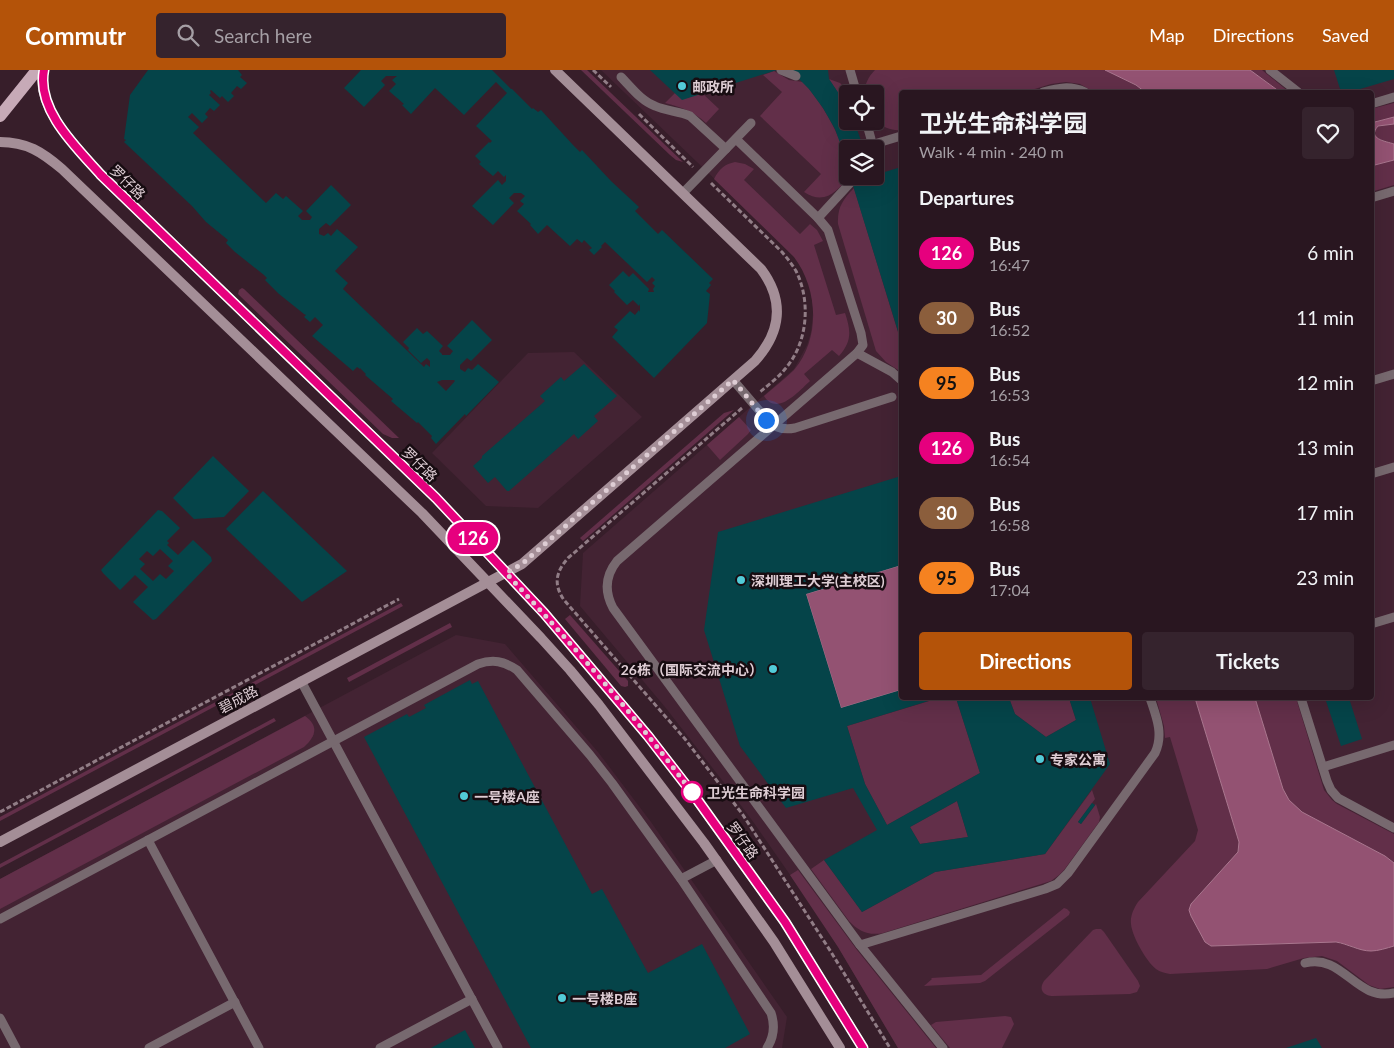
<!DOCTYPE html>
<meta charset="utf-8">
<style>
:root{--surface:#291620;--page:#35232d;--text:#f1f3f6;--muted:#a59fa5;--line:#45353e;--accent:#b45309}
body{margin:0;font-family:Lato,"Noto Sans SC",sans-serif;background:var(--page);color:var(--text);height:100vh;display:flex;flex-direction:column;font-size:19px;white-space:nowrap}
*{box-sizing:border-box;margin:0}
p{font-size:16px;color:var(--muted)}
.icon{flex:none;width:28px;height:28px;fill:none;stroke:currentColor;stroke-width:2;stroke-linecap:round;stroke-linejoin:round}
.map{position:relative;flex:1;overflow:hidden}
.drawer{position:absolute;left:899px;top:20px;width:475px;height:610px;display:flex;flex-direction:column;background:var(--surface);border-radius:5px;box-shadow:0 5px 20px #0002,0 0 0 1px var(--line)}
.drawer>*{flex:none}
.badge{padding:0 10px;border-radius:16px;font-size:18px;line-height:32px}
.controls{position:absolute;left:839px;top:15px;display:grid;gap:10px}
.controls a{display:grid;place-items:center;width:45px;height:45px;border-radius:5px;background:var(--surface);box-shadow:0 5px 20px #0002,0 0 0 1px var(--line);font-size:25px}
.you{position:absolute;width:25px;height:25px;margin:-12px;border:4px solid #fff;border-radius:50%;background:#1a73e8;box-shadow:0 0 0 8px #1a73e833}
.map>.badge{position:absolute;translate:-50% -50%;box-shadow:0 0 0 2px #fff}
h2{padding:0 20px;font-size:19px;line-height:45px}
.round{display:grid;place-items:center;flex:none;width:52px;height:52px;border-radius:5px;background:var(--page)}
.head{display:flex;align-items:center;justify-content:space-between;height:85px;padding:0 20px}
h1{font-size:24px;font-weight:700;line-height:38px}
.action{display:flex;gap:10px;margin-top:auto;padding:10px 20px}
.action a{flex:1;height:58px;border-radius:5px;background:var(--accent);color:#fff;font-size:20px;font-weight:700;line-height:58px;text-align:center}
.action a+a{background:var(--page);color:var(--text)}
ul{padding:0;list-style:none}
li{display:flex;align-items:center;gap:15px;height:65px;padding:0 20px}
li div{flex:1}
li b{display:block;font-size:19px}
li em{font-style:normal}
li .badge{min-width:55px;font-weight:700;text-align:center}
header{display:flex;align-items:center;gap:30px;box-sizing:border-box;height:70px;padding:0 25px;background:var(--accent);color:#fff}
header strong{font-size:24px}
nav{display:flex;gap:28px;margin-inline-start:auto;font-size:18px}
.search{width:350px;height:45px;background:var(--page);display:flex;align-items:center;gap:12px;box-sizing:border-box;padding:0 18px;border-radius:5px;color:var(--muted);font-size:19px}
.map>svg:first-child{display:block}
.built{fill:#432333;fill-rule:evenodd}
.green{fill:#622f49}
.water{fill:#935272;stroke:#aa778f}
.building{fill:#054449;fill-rule:evenodd}
.lines{fill:none;stroke-linecap:round;stroke-linejoin:round}
.path{stroke:#917d86;stroke-width:3;stroke-dasharray:5 2.5;stroke-linecap:butt}
.lane{stroke:#77696f;stroke-width:9}
.secondary{stroke:#a48e97;stroke-width:10}
.primary{stroke:#c7aab7;stroke-width:12}
.line-casing{stroke:#fff;stroke-width:11}
.line{stroke:#e6007e;stroke-width:8}
.walk{stroke:#decdd4;stroke-width:5;stroke-dasharray:0 9}
.poi-dot{fill:#52cbd7;stroke:#170c11;stroke-width:2}
.stop-dot{fill:#fff;stroke:#e6007e;stroke-width:2.5}
.labels{text-anchor:middle;dominant-baseline:central;stroke-width:5;stroke-linejoin:round;paint-order:stroke}
.poi-label{font-size:14px;font-weight:bold;fill:#decdd4;stroke:#170c11;text-anchor:start}
.street-label{font-size:14px;fill:#decdd4;stroke:#170c11}
.stop-label{font-size:14px;font-weight:bold;fill:#decdd4;stroke:#170c11;text-anchor:start}
</style>
<header>
<strong>Commutr</strong>
<div class="search"><svg class="icon" aria-label="search" viewBox="0 0 24 24"><circle cx="10" cy="10" r="6"/><path d="M15 15l6 6"/></svg>Search here</div>
<nav><a>Map</a><a>Directions</a><a>Saved</a></nav>
</header>
<div class="map">
<svg width="1394" height="978" viewBox="0 0 1394 978">
<rect width="100%" height="100%" fill="#371e2a"/>
<g class="built">
<path d="M601,0h793v978h-496l-60,-101 -27,-42 -57,-82 -29,-39 -60,-77 -85,-101 3,-53 211,-184 13,-24 4,-13 2,-20 -2,-23 -10,-23 -7,-9 -22,-23zM901,22h470v606h-470zM848,24h27v27h-27zM848,79h27v27h-27z"/>
<path d="M574,282l68,65 -104,91 -52,-2 -54,-53 96,-100z"/>
<path d="M456,565l49,9 93,108 53,70 136,195 -5,31h-782v-169z"/>
</g>
<g class="green">
<path d="M581,0h6l96,92 -7,-2 -6,-5z"/>
<path d="M875,0h230l31,15 9,7h-51l-14,-8 -14,-2 -15,2 -26,8h-124v38c-9,1 -18,-3 -25,-8l-1,-28h-11c1,-10 4,-17 11,-24z"/>
<path d="M1250,0h12l27,22h-9z"/>
<path d="M774,1l15,9 14,2c21,23 44,62 45,94h2c-13,15 -25,30 -46,16l17,-18 -61,-58 22,-24 -19,-17z"/>
<path d="M829,9l11,4 9,9 1,2h-2l-1,13z"/>
<path d="M675,23h27l17,16 -13,14c-13,-12 -25,-16 -41,-20z"/>
<path d="M1394,33v14l-23,6v-14z"/>
<path d="M1394,54v20l-18,-6 -1,-8 3,-4z"/>
<path d="M1394,90v25l-23,7v-26z"/>
<path d="M735,92l10,2 9,5 -10,11 56,54 10,-10 7,6 6,11 -9,4 22,70 9,-2c6,18 7,28 -6,43l-7,-6 -28,24 6,7c-11,10 -33,36 -46,15 10,-9 21,-17 30,-26 27,-32 24,-81 0,-113l-80,-78c5,-10 11,-15 21,-17z"/>
<path d="M854,118l47,154v30l-15,-10 -10,-11 -38,-127c-1,-16 5,-25 16,-36z"/>
<path d="M242,218l2,1 155,149h-7l-9,-4 -145,-140 1,-4z"/>
<path d="M734,340l-151,131 -3,-3 144,-125z"/>
<path d="M739,347l12,13 -3,4 -28,26 -13,-15z"/>
<path d="M401,533l2,3 -403,215v-4z"/>
<path d="M570,545l58,66v5l-3,1 -4,-1 -56,-67z"/>
<path d="M450,553l2,4 -103,55 -2,-4z"/>
<path d="M939,628h17l24,75 -93,52 -22,-41 -18,-58z"/>
<path d="M1009,628h60l7,22 -30,17 -31,-23z"/>
<path d="M1156,628h39l44,144 -1,10 -47,52 -2,6 2,6 19,30 121,-4c11,0 20,6 31,8 11,2 22,-1 32,-4v41l-14,2 -11,-4 -32,-24 -15,-5 -18,2 -37,11 -97,5c-5,-1 -10,-2 -14,-5 -10,-8 -24,-33 -25,-45 -1,-8 3,-16 7,-22l57,-61 3,-11 -28,-93 -5,1 -1,-12z"/>
<path d="M1255,628h41l28,92 8,10 5,4 57,30v29l-9,-7 -83,-44 -13,-12 -6,-11z"/>
<path d="M305,646c14,10 11,20 -1,31l-304,162v-30z"/>
<path d="M274,648l2,3 -276,147v-4z"/>
<path d="M1092,720l3,9 -17,23 3,2 15,-20 4,13 -1,5 -35,48 -5,5 -8,6 -168,52c-14,3 -25,-2 -34,-12l-38,-52 13,-9 38,52 73,-40 110,-18z"/>
<path d="M957,731l11,36 -48,7 -10,-17z"/>
<path d="M798,800l59,80 79,98h-38l-60,-101 -48,-72z"/>
<path d="M1064,838l3,1 3,3 -1,3 -84,66 -5,2 -56,3 8,-7 -1,-1 50,-3z"/>
<path d="M1096,859h5l3,3 34,49 2,5 -3,6 -7,2 -77,2c-9,0 -15,-6 -9,-15l49,-51z"/>
<path d="M1005,946l6,1 3,7 -12,24h-52l-19,-23 5,-3z"/>
</g>
<g class="water">
<path d="M1105,0h145l30,22h-135l-9,-7z"/>
<path d="M1394,47v7l-16,2c-11,13 7,15 16,18v16l-23,6v-43z"/>
<path d="M898,496l3,11v113l-60,18 -35,-114z"/>
<path d="M1195,628h60l28,91 6,11 13,12 83,44 9,7v83c-7,2 -16,5 -23,5 -12,0 -23,-7 -35,-9l-125,4 -6,-4 -14,-26 -2,-6 2,-6 47,-52 1,-10z"/>
</g>
<g class="building">
<path d="M148,0h90l4,5 -2,2 7,6 -6,6 -4,-3 -6,7 3,3 -6,6 -6,-6 -2,2 -9,-8 -1,1 1,2 -2,2 11,10 -6,6 -4,-3 -5,6 3,3 -6,6 -10,-10 -4,4 11,10 -6,6 73,70 10,-10 7,6 3,-3 17,15 -5,5 4,4h8l2,-3 -6,-6 25,-26 20,20 -21,21 -4,-3 -7,6v5l5,2 4,-3 3,3 6,-7 21,18 -23,24 13,12 -5,6 81,78 2,-3 4,3v-6l-3,-3 -6,5 -13,-13 1,-2 -6,-6 14,-14 6,6 4,-3 16,15 -4,5 3,3v1h8l3,-4 -6,-5 25,-26 20,20 -21,21 -4,-3 -7,7v4l5,3 3,-4 4,2 6,-6 21,18 -33,34 -1,-2 -29,30 -5,-6 1,-2 -14,-14 -1,1 -26,-22 2,-2 -28,-24 1,-1 -6,-6v1l-3,-2 -4,4 -41,-35 11,-11 -8,-8 -5,5 -6,-5 2,-2 -2,-1 -25,-20 -14,-14 2,-2 -3,-3 -29,-23 -9,-9 2,-3 -22,-18 -14,-16 -68,-64 2,-2 -2,-1 6,-44zM442,310h12l1,1 -9,10 -9,-9z"/>
<path d="M361,0h131l19,19h1l20,20 1,-1 5,4 3,-2 32,35 7,7 2,-2 29,31 28,26 -4,4 23,23 4,-4 51,49 -4,4 2,2 -5,6 4,3 -3,29 -53,55 -42,-41 6,-7 -4,-3 16,-16 5,4 4,-5 1,2v-8l-1,2 -6,-6 -6,5 -13,-13 1,-1 -6,-6 14,-14 6,6 4,-4 16,16 -1,3h6l-1,-3 2,-3 -3,-3 3,-3 -3,-3 -5,5 -42,-40 -4,4 1,1 -8,8 -5,-5 3,-2 -8,-8 -2,3 -5,-4 -7,7 -23,-21 -9,9 -8,-9 1,-1 -14,-13 7,-7 -4,-3 5,-5 -4,-3h-7l-5,5 5,5 -21,22 -21,-19 26,-26 4,5 4,-4v-6l-2,2 -6,-6 -5,5 -14,-12 2,-2 -6,-6 14,-14 1,1 2,-2 -16,-15 31,-33 -11,-11 -32,33 -29,-27 -24,26 -9,-9 2,-1 -15,-13 7,-7 -4,-4 5,-4h-11l-5,5 4,4 -21,22 -20,-19z"/>
<path d="M650,0h127l-95,30z"/>
<path d="M790,0h38l1,9 19,28v14h6l10,28h-16v16l-13,-36 -12,-21 -14,-19z"/>
<path d="M1334,0h60v9l-44,13h-9z"/>
<path d="M901,97v174l-51,-165h25v-1z"/>
<path d="M584,294l33,32 -23,20 4,5 -20,18 -4,-5 -65,57h-2l-12,-14 -7,6 -15,-17 9,-8v-2l63,-55 -5,-5 21,-19 3,4z"/>
<path d="M213,386l36,35 -25,26 -30,2 -21,-21z"/>
<path d="M901,406v99l-3,-9 -92,28 35,114 60,-18v8h37l-91,28 18,58 22,41 93,-52 -24,-75h53l6,16 31,23 30,-17 -7,-22h21l20,66 -65,90 -110,18 -73,40 -38,-52 53,-30 -24,-42 -67,20 -46,-62 -36,-116 14,-98zM957,731l11,36 -48,7 -10,-17z"/>
<path d="M263,421l84,80 -45,31 -76,-73z"/>
<path d="M158,440l4,1 18,17 -13,13 2,2 -2,2 11,10 15,-15 18,17 1,4 -56,58 -3,1 -20,-18 15,-15 -13,-12 -15,15 -17,-17 -2,-3zM160,479l13,12 -5,5 6,5 -8,8 -6,-5 -7,7 -13,-12 5,-5 -6,-5 8,-8 6,5z"/>
<path d="M470,610l2,4 6,-3 114,213 10,-5 46,84 54,-29 48,90 -25,14h-194l-167,-311 43,-23 2,3 17,-9 -2,-3z"/>
<path d="M1325,628h24l13,41 -21,7z"/>
<path d="M1092,733l3,2 -14,19 -3,-2z"/>
<path d="M465,960l10,18h-44z"/>
<path d="M1316,968l6,10h-36z"/>
</g>
<g class="lines">
<g class="path">
<path d="M593,0l18,17"/>
<path d="M639,44l54,53"/>
<path d="M711,113l71,69c5,6 10,12 14,19 15,30 12,72 -11,98 -7,9 -17,16 -25,23"/>
<path d="M742,338l-174,150c-12,14 -15,26 -4,42l121,139 58,76 88,137 59,96"/>
<path d="M0,742l399,-213"/>
</g>
<g class="lane">
<path d="M781,0l15,6"/>
<path d="M850,0l7,24"/>
<path d="M1270,0l28,22"/>
<path d="M621,7c10,10 20,24 34,29 11,5 23,5 35,10l36,33"/>
<path d="M1043,22c15,-4 27,-7 42,0"/>
<path d="M1371,34l23,-7"/>
<path d="M866,51l5,18v10"/>
<path d="M736,69l82,79 10,12 33,103 2,12 -6,8 -240,208c-12,15 -13,30 -4,47l247,337 83,103"/>
<path d="M871,75l30,-9"/>
<path d="M683,123l68,-70"/>
<path d="M1371,128l23,-7"/>
<path d="M818,148l34,-37"/>
<path d="M857,283l35,19 9,8"/>
<path d="M733,310l36,42c8,7 16,8 26,6l97,-31"/>
<path d="M1371,311l23,-7"/>
<path d="M1371,404l23,-7"/>
<path d="M1371,554l23,-7"/>
<path d="M301,611l197,367"/>
<path d="M1301,628l26,83 4,9 7,8 56,30"/>
<path d="M1323,697l71,-22"/>
<path d="M148,770l111,208"/>
<path d="M681,809l36,-19"/>
<path d="M0,849l478,-255c15,-5 26,-3 39,6l73,85 22,28 69,96 90,134c4,12 3,24 -4,35"/>
<path d="M860,875l185,-56 12,-5 11,-11 87,-120c9,-19 1,-37 -5,-55"/>
<path d="M1305,893c38,-10 51,39 89,30"/>
<path d="M0,948l16,30"/>
<path d="M149,978l86,-46"/>
<path d="M380,978l92,-49"/>
</g>
<g class="secondary">
<path d="M43,0c-7,39 34,78 58,105l335,323 108,115 104,123 39,50 98,136 78,126"/>
<path d="M0,72c27,0 42,10 62,27l360,344 119,125 29,32 29,35 105,138 70,99 66,106"/>
<path d="M0,772l522,-278 233,-203c26,-29 30,-60 6,-92l-206,-199"/>
</g>
<path class="primary" d="M0,46l37,-46"/>
</g>
<g class="lines">
<defs>
<path id="line" d="M44,0c-8,40 33,78 57,105l335,323 108,115 104,123 48,62 89,124 78,126"/>
</defs>
<use href="#line" class="line-casing"/>
<use href="#line" class="line"/>
<path class="walk" d="M692,722l4,6c-58,-79 -123,-153 -190,-225l16,-9 211,-184 33,40"/>
</g>
<g class="poi-dot">
<circle cx="682" cy="16" r="5"/>
<circle cx="741" cy="510" r="5"/>
<circle cx="773" cy="599" r="5"/>
<circle cx="1040" cy="689" r="5"/>
<circle cx="464" cy="726" r="5"/>
<circle cx="562" cy="928" r="5"/>
</g>
<circle class="stop-dot" cx="692" cy="722" r="10"/>
<g class="labels">
<g class="poi-label">
<text x="692" y="16">邮政所</text>
<text x="751" y="510">深圳理工大学(主校区)</text>
<text x="763" y="599" text-anchor="end">26栋（国际交流中心）</text>
<text x="1050" y="689">专家公寓</text>
<text x="474" y="726">一号楼A座</text>
<text x="572" y="928">一号楼B座</text>
</g>
<g class="street-label">
<text transform="translate(128 112) rotate(44)">罗仔路</text>
<text transform="translate(420 394) rotate(44)">罗仔路</text>
<text transform="translate(238 629) rotate(-28)">碧成路</text>
<text transform="translate(743 770) rotate(54)">罗仔路</text>
</g>
<g class="stop-label">
<text x="707" y="722">卫光生命科学园</text>
</g>
</g>
</svg>
<div class="controls">
<a><svg class="icon" aria-label="locate" viewBox="0 0 24 24"><circle cx="12" cy="12" r="6"/><path d="M12 2v4M12 18v4M2 12h4M18 12h4"/></svg></a>
<a><svg class="icon" aria-label="layers" viewBox="0 0 24 24"><path d="M12 4l9 5-9 5-9-5zM3 14l9 5 9-5"/></svg></a>
</div>
<div class="you" style="left:766px;top:350px"></div>
<b class="badge" style="left:473px;top:468px;background:#e6007e;color:#fff">126</b>
<section class="drawer">
<div class="head"><div><h1>卫光生命科学园</h1><p>Walk · 4 min · 240 m</p></div><a class="round"><svg class="icon" aria-label="heart" viewBox="0 0 24 24"><path d="M12 20l-8-8c-3-5 5-10 8-4 3-6 11-1 8 4z"/></svg></a></div>
<h2>Departures</h2>
<ul>
<li><span class="badge" style="background:#e6007e;color:#fff">126</span><div><b>Bus</b><p>16:47</p></div><em>6 min</em></li>
<li><span class="badge" style="background:#8b5e3c;color:#fff">30</span><div><b>Bus</b><p>16:52</p></div><em>11 min</em></li>
<li><span class="badge" style="background:#f58220;color:#111">95</span><div><b>Bus</b><p>16:53</p></div><em>12 min</em></li>
<li><span class="badge" style="background:#e6007e;color:#fff">126</span><div><b>Bus</b><p>16:54</p></div><em>13 min</em></li>
<li><span class="badge" style="background:#8b5e3c;color:#fff">30</span><div><b>Bus</b><p>16:58</p></div><em>17 min</em></li>
<li><span class="badge" style="background:#f58220;color:#111">95</span><div><b>Bus</b><p>17:04</p></div><em>23 min</em></li>
</ul>
<div class="action"><a>Directions</a><a>Tickets</a></div>
</section>
</div>
